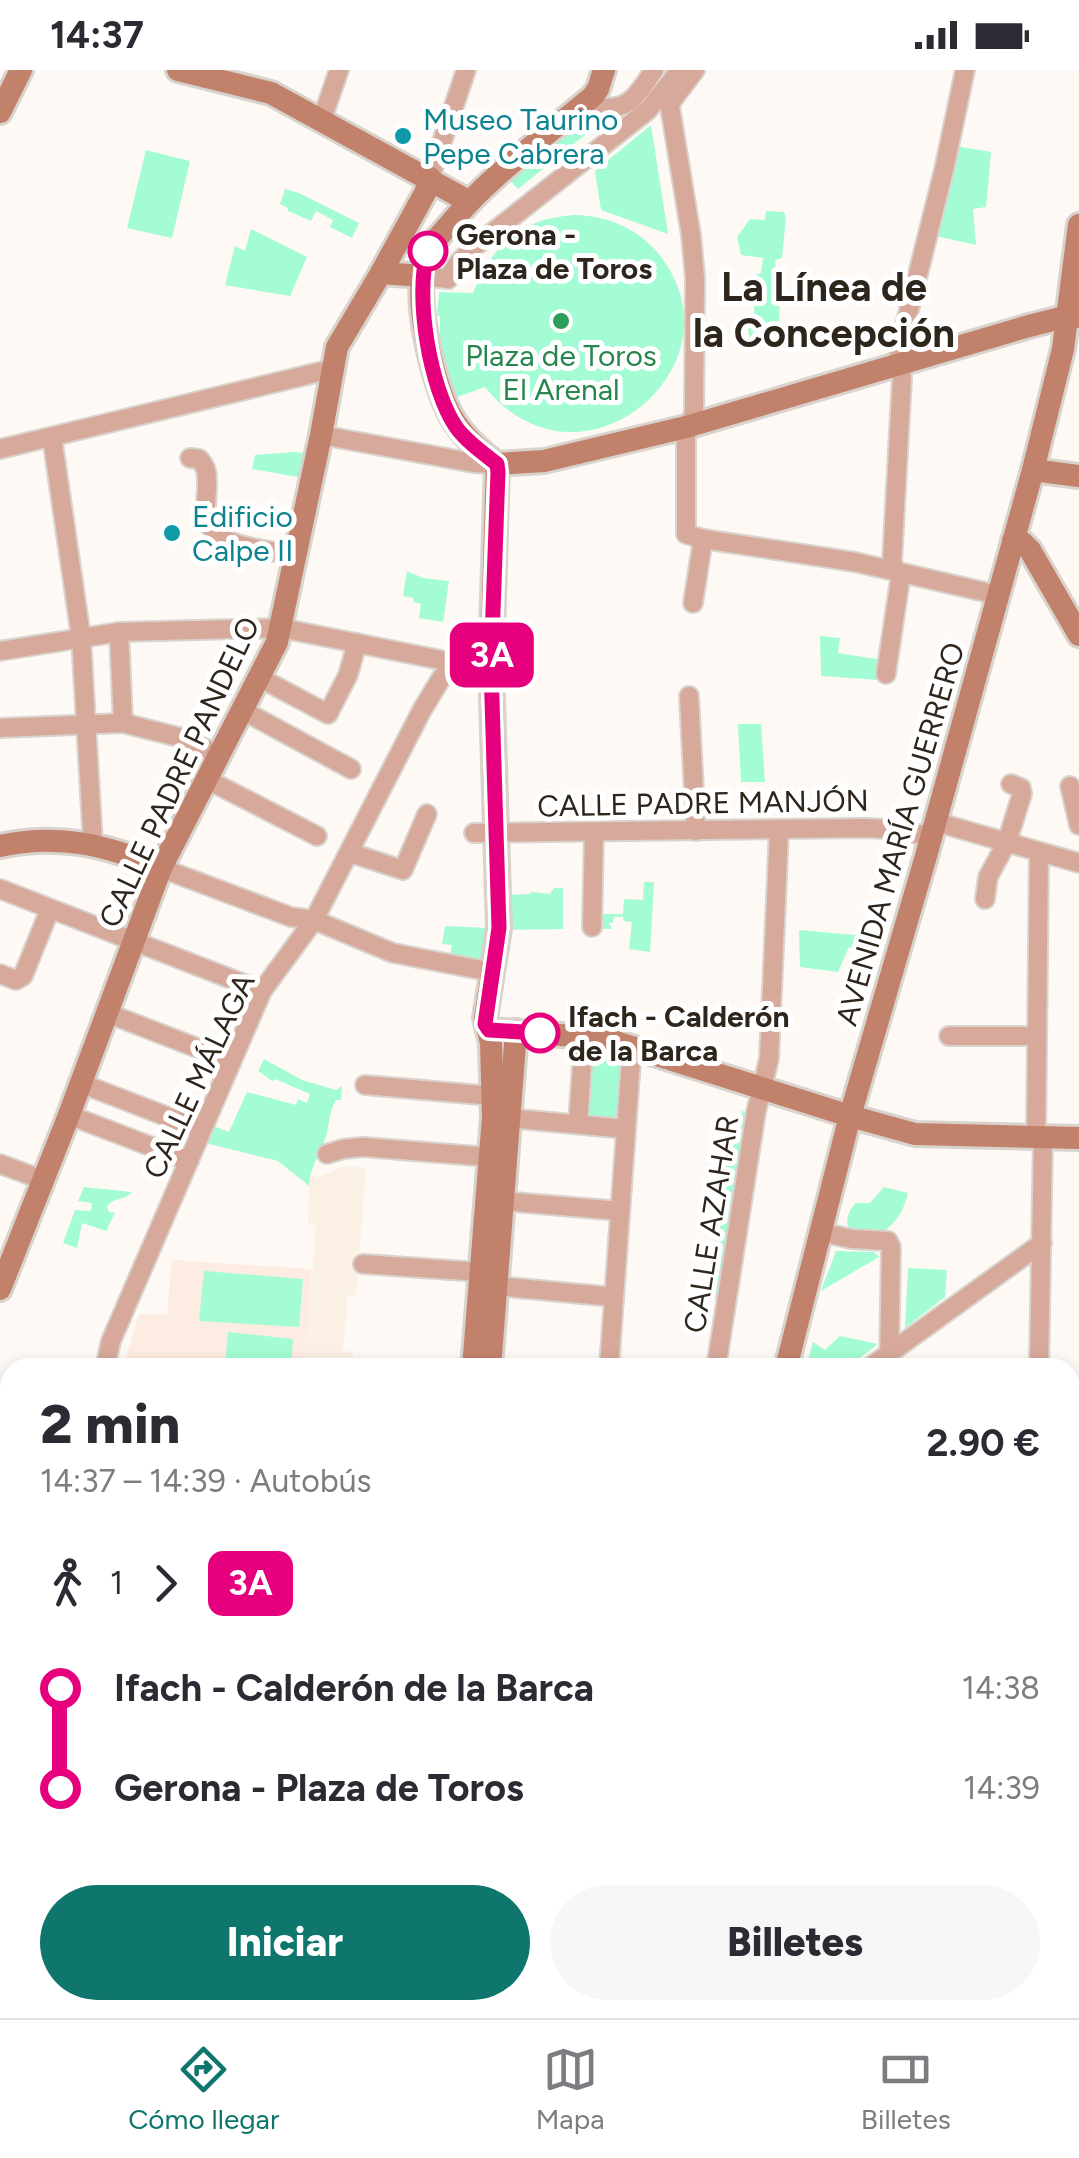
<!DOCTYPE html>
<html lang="es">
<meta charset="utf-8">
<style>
:root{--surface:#fff;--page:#f7f7f7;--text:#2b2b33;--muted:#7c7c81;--line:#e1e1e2;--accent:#0f766e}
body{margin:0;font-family:Figtree,sans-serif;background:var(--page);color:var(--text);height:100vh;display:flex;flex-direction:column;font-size:38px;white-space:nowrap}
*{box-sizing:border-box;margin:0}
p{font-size:32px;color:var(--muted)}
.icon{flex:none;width:55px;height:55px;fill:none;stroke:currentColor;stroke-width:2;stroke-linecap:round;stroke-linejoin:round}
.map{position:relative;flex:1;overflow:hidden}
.details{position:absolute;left:0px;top:1288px;width:1080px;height:662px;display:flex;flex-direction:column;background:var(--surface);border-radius:30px 30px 0 0;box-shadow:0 5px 15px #0003}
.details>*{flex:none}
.badge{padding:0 20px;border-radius:15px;font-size:35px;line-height:65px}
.map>.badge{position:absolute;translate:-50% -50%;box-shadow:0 0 0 5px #fff}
.legs{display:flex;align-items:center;gap:15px;height:110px;padding:0 40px;font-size:32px}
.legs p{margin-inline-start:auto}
.headline{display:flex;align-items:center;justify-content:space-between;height:170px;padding:0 40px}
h1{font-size:55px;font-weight:800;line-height:75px}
.primary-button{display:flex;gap:20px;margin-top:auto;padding:20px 40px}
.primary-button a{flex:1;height:115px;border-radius:60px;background:var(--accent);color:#fff;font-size:40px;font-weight:800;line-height:115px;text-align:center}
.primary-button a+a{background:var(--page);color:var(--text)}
ul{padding:0 40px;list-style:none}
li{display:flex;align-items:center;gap:35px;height:100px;font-size:38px}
li i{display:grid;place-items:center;width:15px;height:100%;margin:0 12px;background:currentColor}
li i::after{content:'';width:25px;height:25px;margin:-12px;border:8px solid;border-radius:50%;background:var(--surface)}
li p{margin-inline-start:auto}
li:first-child i{background:linear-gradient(#0000 50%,currentColor 0)}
li:last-child i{background:linear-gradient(currentColor 50%,#0000 0)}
.status{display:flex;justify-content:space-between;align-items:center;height:70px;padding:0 50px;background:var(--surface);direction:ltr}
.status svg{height:28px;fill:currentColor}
.tab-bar{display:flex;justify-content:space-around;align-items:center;height:140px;border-top:2px solid var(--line);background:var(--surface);font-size:28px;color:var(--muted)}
.tab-bar a{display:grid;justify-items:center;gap:5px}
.tab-bar .on{color:var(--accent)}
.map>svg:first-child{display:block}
.built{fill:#fbf0e4}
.education{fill:#fdece1}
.green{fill:#a3fcd3}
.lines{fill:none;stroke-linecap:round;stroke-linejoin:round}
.street-casing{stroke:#d9d3cd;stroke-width:22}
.secondary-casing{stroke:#d9d3cd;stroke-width:28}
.street{stroke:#d7a99a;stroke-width:18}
.secondary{stroke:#c2816b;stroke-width:22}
.line-1-casing{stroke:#fff;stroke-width:22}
.line-1{stroke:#e6007e;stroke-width:15}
.culture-dot{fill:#0f9aa8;stroke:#fff;stroke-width:4}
.stop-1-dot{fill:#fff;stroke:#e6007e;stroke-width:5}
.leisure-dot{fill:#2e9e5b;stroke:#fff;stroke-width:4}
.labels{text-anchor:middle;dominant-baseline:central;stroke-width:10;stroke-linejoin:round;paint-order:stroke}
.culture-label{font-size:30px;fill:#0d838f;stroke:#fff;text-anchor:start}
.stop-label{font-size:30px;font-weight:bold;fill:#2e261d;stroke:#fff;text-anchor:start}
.leisure-label{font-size:30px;fill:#27864d;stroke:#fff}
.street-label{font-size:30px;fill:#2e261d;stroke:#fff}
.district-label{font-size:40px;font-weight:bold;fill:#2e261d;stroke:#fff}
</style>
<div class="status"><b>14:37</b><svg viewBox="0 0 49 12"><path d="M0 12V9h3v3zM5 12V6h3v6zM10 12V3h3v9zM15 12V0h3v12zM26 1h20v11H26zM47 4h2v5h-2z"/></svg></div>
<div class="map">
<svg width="1079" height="1948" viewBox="0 0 1079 1948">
<rect width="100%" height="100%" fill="#fef9f4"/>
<path class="built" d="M344,1096l22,2 -10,127h-9l-1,21 -3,35 10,2 -1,14 -47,1 11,-144h-8l1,-48 10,1z"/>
<path class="education" d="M172,1190l140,9 -7,98 -182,1 16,-54 28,1z"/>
<g class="green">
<path d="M583,52l7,9 -72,58 -7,-8z"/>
<path d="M651,55l17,109 -67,-24 -6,-39z"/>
<path d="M956,76l35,6 -5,55 -13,2 3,36 -40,-9z"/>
<path d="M146,80l44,11 -18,77 -45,-10z"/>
<path d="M285,119l14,4 60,30 -7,15 -22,-11 3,-7 -17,-9 -5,10 -23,-10v-3l-8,-4z"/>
<path d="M766,141l18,1 2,5 -4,41 -7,2 5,39 -2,41 -27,7 -5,-30 8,-2 2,-40 5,-2 2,-15 -22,-3 -4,-18 13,-18 15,1z"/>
<path d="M575,145c34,1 65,14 86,42 84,109 -81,248 -176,130l-30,11 -18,-48 3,-5v-29l-3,-1 2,-23 34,1c19,-48 48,-75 102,-78z"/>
<path d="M251,159l56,28 -17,39 -65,-11 10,-39 10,5z"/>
<path d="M294,382l14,1 -5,25 -51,-9 3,-14z"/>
<path d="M407,501l16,7 26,3 -6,41 -24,-4 2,-14 -7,-2 -1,-4 -10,-2z"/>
<path d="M820,566l20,2 -2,15 44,7 -3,20 -58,-4z"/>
<path d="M738,654h23l4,58h-24z"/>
<path d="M644,812h10l-4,70 -21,-3 3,-27 -8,-1 -1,-4h-9l-1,6h-4l3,6h-13l1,-15h23l1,-15 19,1z"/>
<path d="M554,818h9v41l-56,1 1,-35 21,-1 3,-2 18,2z"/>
<path d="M445,856l44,2 -6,36 -33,-6 2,-13 -10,-1z"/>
<path d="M799,860l56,5 2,-2h10l1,-3 16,5 -6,17 -15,-6 -2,2 -6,-2 -2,3 -4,-2 -11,25 -38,-5z"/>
<path d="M578,981l45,8 -3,61 -47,-3z"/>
<path d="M264,989l38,21 34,10 6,-4 -1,14h-5c-8,13 -6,26 -11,39 -5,16 -16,30 -16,47l-31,-25 -73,-18 8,-17 16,6 18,-40 49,13 2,-6 9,4 3,-9 -35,-15 -3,2 -14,-10z"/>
<path d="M742,1040l4,4v7l-25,178 -10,-1 6,-85 -5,-1 1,-11h6l3,-50c21,-5 19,-23 20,-41z"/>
<path d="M84,1117l48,5c-7,9 -18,5 -25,14l2,6 6,1 -9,18 -24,-8 -5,25 -14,-5 12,-33 16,1 1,-8 -14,-2z"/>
<path d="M884,1117l24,6c-4,17 -12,31 -27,40l-32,-5c-5,-8 1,-19 7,-25h14z"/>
<path d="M836,1181l38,1 5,5 -58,34z"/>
<path d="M908,1198l39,2 -2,27 -40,31z"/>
<path d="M204,1201l99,8 -4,48 -100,-6z"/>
<path d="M228,1262l65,7 -2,28h-66z"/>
<path d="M840,1266l38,8 -30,23h-42l7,-25 12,8z"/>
<path d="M0,1620l10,122v198h158l-4,8h-164z"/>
<rect x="447" y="1940" width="257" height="8"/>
</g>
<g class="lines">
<defs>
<g id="street">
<path d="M695,0l-24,32 -1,5 21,128 4,43 -1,134 -1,5 -7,10v107l17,5 152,23 143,33"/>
<path d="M574,42c50,-10 49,7 80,-42"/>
<path d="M322,49l17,-49"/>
<path d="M430,108l36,-108"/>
<path d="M423,206l25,3 11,-17 15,-15 174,-137 32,-40"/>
<path d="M321,365l153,28 23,1"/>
<path d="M52,367l29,200 12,207"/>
<path d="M0,379l332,-80"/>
<path d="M190,388l9,1c9,9 8,17 8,30 -1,13 -3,29 5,40 14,19 62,22 84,26"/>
<path d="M896,501l-4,-9 10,-185 -3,-27 45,-180 21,-100"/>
<path d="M693,533l10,-64"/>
<path d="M119,562l4,91"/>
<path d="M0,581l119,-19 162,-4 175,35 35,4"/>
<path d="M886,604l15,-101"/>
<path d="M260,608l68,36 20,-39 9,-32"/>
<path d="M689,626l7,135"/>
<path d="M242,640l109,59"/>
<path d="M0,658l123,-5 63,16 32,16"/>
<path d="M206,709l111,57"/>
<path d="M1070,716l9,39"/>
<path d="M936,752l143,41"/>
<path d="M474,763l391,-5 21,1 46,7"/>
<path d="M351,783l52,17 24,-56"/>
<path d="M161,798l130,49 23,3 79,33 99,19"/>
<path d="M0,819l262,102"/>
<path d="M985,829l3,-22 19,-35 15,-48 -1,-6 -10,-4"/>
<path d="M592,857l2,-95"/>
<path d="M0,904l16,6 7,-4 27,-67"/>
<path d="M107,943l124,48"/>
<path d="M949,966h88"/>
<path d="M80,1013l122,47"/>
<path d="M365,1015l128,11"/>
<path d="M69,1045l120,46"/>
<path d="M498,1047l128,12"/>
<path d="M578,1054l6,-88"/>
<path d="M1036,1066l3,-284"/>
<path d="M327,1084l16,-5 20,-2 126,10"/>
<path d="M0,1094l43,16"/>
<path d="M491,1130l129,11"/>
<path d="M820,1162l32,7 36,2 3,6 -2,121"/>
<path d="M363,1194l117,8"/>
<path d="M485,1215l129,12"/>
<path d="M105,1298l6,-27 151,-350 52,-71 108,-210 20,-33 14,-14"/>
<path d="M609,1298l23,-322"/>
<path d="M716,1298l40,-256 13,-53 10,-229"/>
<path d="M869,1298l173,-125"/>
<path d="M1039,1298l4,-231"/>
<path d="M1070,1511l9,-1"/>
<path d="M1070,1602l9,-1"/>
<path d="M1070,1733l9,1"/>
<path d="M301,1948v-8"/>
<path d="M929,1948l1,-8"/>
</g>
<g id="secondary">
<path d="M178,0l93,23 197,108"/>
<path d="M0,42l21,-42"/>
<path d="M381,203l44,-80 5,-15"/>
<path d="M497,394l47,-3 142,-34 343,-101 40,-10 9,1"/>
<path d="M497,394c-44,-33 -54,-56 -67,-109 -7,-30 -14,-69 -3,-99 4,-12 14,-22 22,-31 41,-50 95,-87 144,-129l5,-7 6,-19"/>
<path d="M1033,400l46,6"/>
<path d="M1013,471l10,2 7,7 49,85"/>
<path d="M0,776c59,-13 107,-1 161,22"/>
<path d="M489,960l114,8 247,78 65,18 164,4"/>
<path d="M0,1219l69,-174 92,-247 116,-226 44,-207 16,-88 44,-74 42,3"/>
<path d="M473,1298l20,-251 -2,-74 -6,-25 14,-90 -8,-261 6,-203"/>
<path d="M490,1298l26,-337"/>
<path d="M786,1298l64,-252 76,-260 107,-386 30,-121 16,-124"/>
<path d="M1070,1435l9,-1"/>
<path d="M0,1450l10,-1"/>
<path d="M1070,1857l9,1"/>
<path d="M191,1940v8"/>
<path d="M423,1948v-8"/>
<path d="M728,1948v-8"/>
</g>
</defs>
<use href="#street" class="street-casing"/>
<use href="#secondary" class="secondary-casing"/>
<use href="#street" class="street"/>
<use href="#secondary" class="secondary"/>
</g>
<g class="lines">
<defs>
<path id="line-1" d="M428,181c-14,44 2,138 28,176 10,14 27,26 41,37l1,8 -7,195 8,261 -14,96 4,6 51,3"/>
</defs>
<use href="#line-1" class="line-1-casing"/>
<use href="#line-1" class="line-1"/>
</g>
<g class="culture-dot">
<circle cx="403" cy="66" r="10"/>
<circle cx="172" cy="463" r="10"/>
</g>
<g class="stop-1-dot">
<circle cx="428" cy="181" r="18"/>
<circle cx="540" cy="963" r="18"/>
</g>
<circle class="leisure-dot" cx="561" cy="251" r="10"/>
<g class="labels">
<g class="culture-label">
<text x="423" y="49">Museo Taurino<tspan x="423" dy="34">Pepe Cabrera</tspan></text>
<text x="192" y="446">Edificio<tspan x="192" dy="34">Calpe II</tspan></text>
</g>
<g class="stop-label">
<text x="456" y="164">Gerona -<tspan x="456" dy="34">Plaza de Toros</tspan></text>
<text x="568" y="946">Ifach - Calderón<tspan x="568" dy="34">de la Barca</tspan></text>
</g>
<g class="leisure-label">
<text x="561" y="285">Plaza de Toros<tspan x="561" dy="34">El Arenal</tspan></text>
</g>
<g class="street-label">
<text transform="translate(179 702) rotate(-65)">CALLE PADRE PANDELO</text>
<text transform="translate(703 733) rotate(-1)">CALLE PADRE MANJÓN</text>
<text transform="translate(900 764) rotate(-74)">AVENIDA MARÍA GUERRERO</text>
<text transform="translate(199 1006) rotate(-65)">CALLE MÁLAGA</text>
<text transform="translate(711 1154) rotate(-81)">CALLE AZAHAR</text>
</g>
<g class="district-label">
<text x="824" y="217">La Línea de<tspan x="824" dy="46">la Concepción</tspan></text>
</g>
</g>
</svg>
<b class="badge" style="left:492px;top:585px;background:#e6007e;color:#fff">3A</b>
<section class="details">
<div class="headline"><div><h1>2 min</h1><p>14:37 – 14:39 · Autobús</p></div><b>2.90 €</b></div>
<div class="legs"><svg class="icon" aria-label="walk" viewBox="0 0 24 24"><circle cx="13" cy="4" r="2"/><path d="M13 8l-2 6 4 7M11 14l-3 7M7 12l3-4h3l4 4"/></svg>1<svg class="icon" aria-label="forward" viewBox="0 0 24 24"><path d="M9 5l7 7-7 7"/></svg><b class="badge" style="background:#e6007e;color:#fff">3A</b></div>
<ul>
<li><i style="color:#e6007e"></i><b>Ifach - Calderón de la Barca</b><p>14:38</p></li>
<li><i style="color:#e6007e"></i><b>Gerona - Plaza de Toros</b><p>14:39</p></li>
</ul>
<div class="primary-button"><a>Iniciar</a><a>Billetes</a></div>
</section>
</div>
<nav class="tab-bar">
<a class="on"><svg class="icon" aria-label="directions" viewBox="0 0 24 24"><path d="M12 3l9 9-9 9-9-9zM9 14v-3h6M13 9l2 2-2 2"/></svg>Cómo llegar</a>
<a><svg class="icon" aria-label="map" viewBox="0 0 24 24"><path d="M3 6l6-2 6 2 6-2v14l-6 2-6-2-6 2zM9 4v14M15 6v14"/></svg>Mapa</a>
<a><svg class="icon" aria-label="tickets" viewBox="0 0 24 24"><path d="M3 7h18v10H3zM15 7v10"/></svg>Billetes</a>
</nav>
